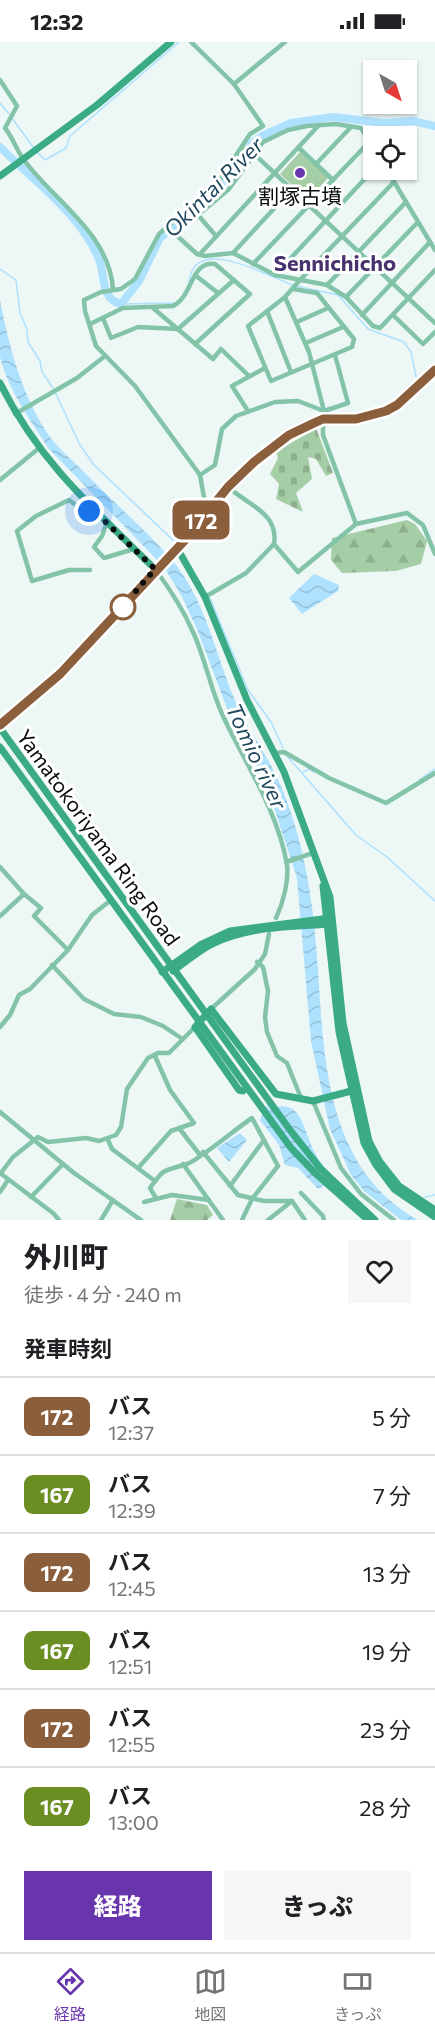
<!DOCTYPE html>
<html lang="ja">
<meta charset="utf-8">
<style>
:root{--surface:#fff;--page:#f6f6f6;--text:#202124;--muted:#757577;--line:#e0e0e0;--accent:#6835ac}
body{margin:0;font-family:Commissioner,"Noto Sans JP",sans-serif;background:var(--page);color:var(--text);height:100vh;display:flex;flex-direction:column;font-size:22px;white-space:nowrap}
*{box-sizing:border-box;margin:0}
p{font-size:20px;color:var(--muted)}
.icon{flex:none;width:33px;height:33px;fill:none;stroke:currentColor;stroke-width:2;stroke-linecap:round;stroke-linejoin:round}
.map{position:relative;height:1178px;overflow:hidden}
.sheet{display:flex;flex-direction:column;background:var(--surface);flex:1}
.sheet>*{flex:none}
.badge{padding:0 12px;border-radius:9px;font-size:21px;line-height:39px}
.needle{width:39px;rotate:141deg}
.controls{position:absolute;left:363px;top:18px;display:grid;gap:12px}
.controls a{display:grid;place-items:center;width:54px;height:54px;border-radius:0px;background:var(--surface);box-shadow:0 2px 4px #0004;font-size:30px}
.you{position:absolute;width:30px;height:30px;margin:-15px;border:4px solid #fff;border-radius:50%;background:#1a73e8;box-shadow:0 0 0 9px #1a73e833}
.map>.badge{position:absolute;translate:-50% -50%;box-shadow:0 0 0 3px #fff}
h2{padding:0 24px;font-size:22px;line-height:54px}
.round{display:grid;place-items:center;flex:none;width:63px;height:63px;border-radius:0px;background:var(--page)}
.overview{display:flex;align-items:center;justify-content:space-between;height:102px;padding:0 24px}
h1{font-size:28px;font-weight:800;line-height:45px}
.button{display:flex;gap:12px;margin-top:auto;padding:12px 24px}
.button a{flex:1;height:69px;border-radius:0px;background:var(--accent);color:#fff;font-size:24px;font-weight:800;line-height:69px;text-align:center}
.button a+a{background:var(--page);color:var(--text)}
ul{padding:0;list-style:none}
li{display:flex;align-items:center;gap:18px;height:78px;padding:0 24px;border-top:2px solid var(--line)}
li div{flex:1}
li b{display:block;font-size:22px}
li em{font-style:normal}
li .badge{min-width:66px;font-weight:700;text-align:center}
.status{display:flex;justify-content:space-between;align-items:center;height:42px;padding:0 30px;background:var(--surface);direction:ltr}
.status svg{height:16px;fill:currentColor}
.tabs{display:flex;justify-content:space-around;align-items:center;height:84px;border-top:2px solid var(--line);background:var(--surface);font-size:16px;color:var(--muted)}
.tabs a{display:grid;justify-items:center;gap:3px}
.tabs .selected{color:var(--accent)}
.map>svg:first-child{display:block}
.green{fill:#a6cea6}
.forest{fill:url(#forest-firs)}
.cemetery{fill:url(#cemetery-stones)}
.water{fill:url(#water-waves)}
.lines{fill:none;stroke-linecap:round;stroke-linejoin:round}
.stream{stroke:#ade1fe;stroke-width:1.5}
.river{stroke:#ade1fe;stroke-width:8}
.street{stroke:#83c4a9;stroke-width:4.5}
.secondary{stroke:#3bab85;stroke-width:7}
.line-casing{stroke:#fff;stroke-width:14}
.line{stroke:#8b5e3c;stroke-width:9}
.walk{stroke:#0a0d0d;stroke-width:6;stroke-dasharray:0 10.8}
.poi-dot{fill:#6835ac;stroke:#fff;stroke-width:2}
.stop-dot{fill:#fff;stroke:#8b5e3c;stroke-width:3}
.labels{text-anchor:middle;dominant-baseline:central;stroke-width:6;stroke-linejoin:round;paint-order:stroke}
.poi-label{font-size:21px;fill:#0a0d0d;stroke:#fff}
.street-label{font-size:21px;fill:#0a0d0d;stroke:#fff}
.water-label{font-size:22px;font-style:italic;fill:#21495d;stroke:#fff}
.neighbourhood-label{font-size:22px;font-weight:bold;fill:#48326e;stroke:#fff}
</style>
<div class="status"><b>12:32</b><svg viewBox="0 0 49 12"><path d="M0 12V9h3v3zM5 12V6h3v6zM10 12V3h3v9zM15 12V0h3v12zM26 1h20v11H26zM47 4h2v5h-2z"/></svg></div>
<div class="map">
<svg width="435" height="1178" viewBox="0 0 435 1178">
<defs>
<pattern id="forest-firs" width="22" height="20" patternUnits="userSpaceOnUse" patternTransform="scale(1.5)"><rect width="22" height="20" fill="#a6cea6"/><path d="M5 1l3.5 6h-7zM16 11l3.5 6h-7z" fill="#8eb08e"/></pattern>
<pattern id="cemetery-stones" width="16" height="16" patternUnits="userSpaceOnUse" patternTransform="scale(1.5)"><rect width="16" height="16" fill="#a6cea6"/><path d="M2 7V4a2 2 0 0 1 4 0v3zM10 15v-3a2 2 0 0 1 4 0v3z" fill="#8eb08e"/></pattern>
<pattern id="water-waves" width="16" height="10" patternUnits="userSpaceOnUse" patternTransform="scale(1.5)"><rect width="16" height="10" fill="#ade1fe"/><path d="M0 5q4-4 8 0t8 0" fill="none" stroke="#94c0d8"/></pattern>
</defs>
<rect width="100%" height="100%" fill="#ecf7f6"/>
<path class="green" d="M300,110l28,26 -20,22 -28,-26z"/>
<g class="forest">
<path d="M407,478l8,4 12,17 -6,23 -25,7 -54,2 -11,-13 1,-22z"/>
<path d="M177,1157l30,6 6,10 -6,5h-37z"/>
</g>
<path class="cemetery" d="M316,386l17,45 -7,3 -10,-17 -8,-2 4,22 -16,14 7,19 -27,-13 3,-15 -9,-10 8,-16 -2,-6z"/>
<g class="water">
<path d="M0,258c9,47 22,97 50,137 9,12 22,23 33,34 29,30 62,58 89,89 32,38 42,88 60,133 14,35 37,63 51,98 23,58 31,117 35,179 6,93 9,199 100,250h-17l-37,-29 -13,-16 -21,-46 -19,-88 -14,-163 -31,-95 -32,-56 -37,-98 -15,-32 -18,-30 -115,-118c-18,-28 -41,-59 -49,-92 0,-17 0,-39 0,-57z"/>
<path d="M314,532l25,11 -1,6 -36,23 -13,-16z"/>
<path d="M267,1063l2,4c34,-13 34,22 46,44 5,10 13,18 20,27l-17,9 -20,-21 -13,-3 -6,-20 -19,-25z"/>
<path d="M240,1091l7,7 -18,22 -12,-14z"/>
</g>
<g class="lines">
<g class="stream">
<path d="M0,61l9,11"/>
<path d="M12,76l21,29"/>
<path d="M38,111l7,7 21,-12 4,-12 109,-94"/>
<path d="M0,227l16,11 4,33 7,16 1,13 12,19 2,11 11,16"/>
<path d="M189,240c5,-49 79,-6 103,3"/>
<path d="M296,244l42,9 30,34 36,13 7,10 6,29"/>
<path d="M121,262l53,-1"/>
<path d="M55,350l25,53 14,20 81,77"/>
<path d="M210,556l38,92 23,32 12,26"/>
<path d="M287,714l69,79 31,22 48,44"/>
<path d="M303,730l6,-3 5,3"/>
<path d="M419,738l16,-11"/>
<path d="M425,1155l10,-2"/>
</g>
<path class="river" d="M0,105c33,33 84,70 100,115 5,16 1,37 21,42l18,-23 21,-43 58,-50 34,-45 10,-7 29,-13 42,-6 52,6 28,-2 22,5"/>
<g class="street">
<path d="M191,0l43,42 29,42 -13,8 -30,46 -61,54 -24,45 -14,10 -20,3 -17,8 1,11 11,35 39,40 65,89 7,39"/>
<path d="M0,38l17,26 -12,22c8,10 12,23 19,32 30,41 85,73 89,129"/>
<path d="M234,42l51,-42"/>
<path d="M299,106l34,32"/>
<path d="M241,111l3,-5 10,6 181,169"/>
<path d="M316,122l35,-37"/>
<path d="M387,128l48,80"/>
<path d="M175,192l22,20 8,2 28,-3 42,22 52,10 19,12 27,29 7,2 55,-58"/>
<path d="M216,194l-18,-21 31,-26 34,-47 25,-12 19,-4 29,-2 25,4 13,20"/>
<path d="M233,211l59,-64"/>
<path d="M200,212l118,-128"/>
<path d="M253,222l117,-123"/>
<path d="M195,233l23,18"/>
<path d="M275,233l99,-106"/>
<path d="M327,243l79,-83"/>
<path d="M293,247l24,4 37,46 -2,8 -81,34 -23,-55 37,-29 14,-16 95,-99"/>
<path d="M285,255l24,55 15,59"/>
<path d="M346,255l72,-75"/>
<path d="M153,266l60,51 8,-10 28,27"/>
<path d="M267,269l24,61"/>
<path d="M362,273l68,-73"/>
<path d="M393,273l30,29 12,-12"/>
<path d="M103,276l8,20 27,-11 40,2 56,-49"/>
<path d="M297,280l31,-14"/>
<path d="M90,282l33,-16 50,-2c21,-11 17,-45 42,-42l35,30 -55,50"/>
<path d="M306,301l37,-16"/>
<path d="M248,369l-16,-25 33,-18"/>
<path d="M15,372l62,-36 28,-22"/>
<path d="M323,377v16l33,89"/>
<path d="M200,433l15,-10 7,-36 14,-13 39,-14 23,-1 26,10 24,-8 -13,-48"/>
<path d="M0,438l38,-31"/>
<path d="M228,445c20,18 51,26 46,57"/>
<path d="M107,480l-5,14 -8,11 10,11 30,-9"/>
<path d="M155,527c15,20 28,40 38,63 12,26 17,55 29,82 23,49 56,97 65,151 2,16 -4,38 -11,53"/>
<path d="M90,528h-21l-37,11 -15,-50 19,-15 33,-16 12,9 12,1"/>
<path d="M205,555l41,-24 28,-29 24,28 58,-48 51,-11 16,12 12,29"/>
<path d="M275,711l9,-1 45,26 57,25 49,-30"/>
<path d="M286,820l27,-9"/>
<path d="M0,825l24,27 17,14 -7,8 34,34"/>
<path d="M0,874l24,-22"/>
<path d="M257,920l6,5 5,24 -3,26 2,15 10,24 10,7 14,35"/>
<path d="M52,923l32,34 30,15 27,3 22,9 18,12"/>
<path d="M211,967l44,-40 10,-15 4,-20"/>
<path d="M0,985l10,-12 9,-20 11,-6 38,-39 24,-35 19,-15"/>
<path d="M313,1059l28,67 20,26 33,26"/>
<path d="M0,1070l74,61 67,47"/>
<path d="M179,1086l21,27"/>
<path d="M108,1098l4,9 43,32"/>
<path d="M203,1110l35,43 26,6h28l13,19"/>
<path d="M183,1122l40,56"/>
<path d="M139,1125l32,-36 23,-8 -24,-33 -15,-34"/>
<path d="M0,1131l53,40 6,7"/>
<path d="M1,1131l12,-16 25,-20 10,5 38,-4 13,3 17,-6 5,-8 6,-38 21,-31 10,-5h11l26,-26"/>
<path d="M230,1144l34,-46"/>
<path d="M0,1150l8,-12"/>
<path d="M301,1151l22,23 1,4"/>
<path d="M31,1155l32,-33"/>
<path d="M156,1156l-6,-10c16,-22 13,-16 37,-24 12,-4 51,-37 65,-46l26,48 -26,33 -10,21"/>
<path d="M144,1160l28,-7 37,5"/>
<path d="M101,1178l12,-20"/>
<path d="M268,1178l24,-19"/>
</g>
<g class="secondary">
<path d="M0,134l97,-71 74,-63"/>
<path d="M0,341c39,79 94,126 155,186"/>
<path d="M177,506l28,49 42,103 37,72 46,125 13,126 26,118 11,21 19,24 36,24"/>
<path d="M0,683l60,-51 125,-134 43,-53 44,-40 51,-28h33l29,-8 12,-6 38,-35"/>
<path d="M0,686l290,402 30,38 55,52"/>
<path d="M0,705l291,401 25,26 52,46"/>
<path d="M323,844l16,146 25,111 12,22 18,24 41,28"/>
<path d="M173,929c13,-9 25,-20 39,-27 36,-18 80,-17 119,-20"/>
<path d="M162,930l38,-27 30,-14 100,-13"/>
<path d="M243,1049l-4,-1 -44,-63 16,-18 65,85 37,7 42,-11"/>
</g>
</g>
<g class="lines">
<defs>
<path id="line" d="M0,683l60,-51 125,-134 43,-53 26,-25 35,-27 25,-12 9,-4h33l30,-8 11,-6 38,-35"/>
</defs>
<use href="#line" class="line-casing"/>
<use href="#line" class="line"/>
<path class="walk" d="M89,469l4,-1 62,59 -38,44 6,-6"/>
</g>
<circle class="poi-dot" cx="300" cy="131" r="6"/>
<circle class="stop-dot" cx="123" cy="565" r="12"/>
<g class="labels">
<g class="poi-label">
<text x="300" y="153">割塚古墳</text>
</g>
<g class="street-label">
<text transform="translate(99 795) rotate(54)">Yamatokoriyama Ring Road</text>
</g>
<g class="water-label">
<text transform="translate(213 145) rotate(-45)">Okintai River</text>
<text transform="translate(257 714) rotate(65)">Tomio river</text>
</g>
<g class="neighbourhood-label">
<text x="335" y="220">Sennichicho</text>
</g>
</g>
</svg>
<div class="controls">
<a><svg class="needle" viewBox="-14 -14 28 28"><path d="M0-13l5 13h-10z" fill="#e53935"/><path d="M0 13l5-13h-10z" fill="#757577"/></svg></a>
<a><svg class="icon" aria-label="locate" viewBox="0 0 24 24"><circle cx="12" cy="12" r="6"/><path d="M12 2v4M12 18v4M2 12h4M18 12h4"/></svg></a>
</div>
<div class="you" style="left:89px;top:469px"></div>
<b class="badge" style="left:201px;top:478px;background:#8b5e3c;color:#fff">172</b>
</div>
<section class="sheet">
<div class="overview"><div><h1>外川町</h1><p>徒歩 · 4 分 · 240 m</p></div><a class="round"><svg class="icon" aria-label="heart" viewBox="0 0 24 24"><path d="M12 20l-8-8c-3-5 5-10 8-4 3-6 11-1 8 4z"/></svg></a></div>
<h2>発車時刻</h2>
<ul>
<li><span class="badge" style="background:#8b5e3c;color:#fff">172</span><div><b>バス</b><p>12:37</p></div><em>5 分</em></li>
<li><span class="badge" style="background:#6b8e23;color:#fff">167</span><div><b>バス</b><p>12:39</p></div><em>7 分</em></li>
<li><span class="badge" style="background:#8b5e3c;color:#fff">172</span><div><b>バス</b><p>12:45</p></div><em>13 分</em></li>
<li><span class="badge" style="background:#6b8e23;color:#fff">167</span><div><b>バス</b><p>12:51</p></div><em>19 分</em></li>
<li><span class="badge" style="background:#8b5e3c;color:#fff">172</span><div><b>バス</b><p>12:55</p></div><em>23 分</em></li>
<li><span class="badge" style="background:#6b8e23;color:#fff">167</span><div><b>バス</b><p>13:00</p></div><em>28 分</em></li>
</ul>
<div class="button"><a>経路</a><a>きっぷ</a></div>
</section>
<nav class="tabs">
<a class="selected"><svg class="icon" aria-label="directions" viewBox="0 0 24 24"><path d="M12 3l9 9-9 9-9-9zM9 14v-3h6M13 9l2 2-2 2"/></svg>経路</a>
<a><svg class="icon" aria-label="map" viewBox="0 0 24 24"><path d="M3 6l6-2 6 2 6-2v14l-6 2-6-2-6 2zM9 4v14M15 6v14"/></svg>地図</a>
<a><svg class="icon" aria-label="tickets" viewBox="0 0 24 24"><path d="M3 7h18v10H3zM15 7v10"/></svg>きっぷ</a>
</nav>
